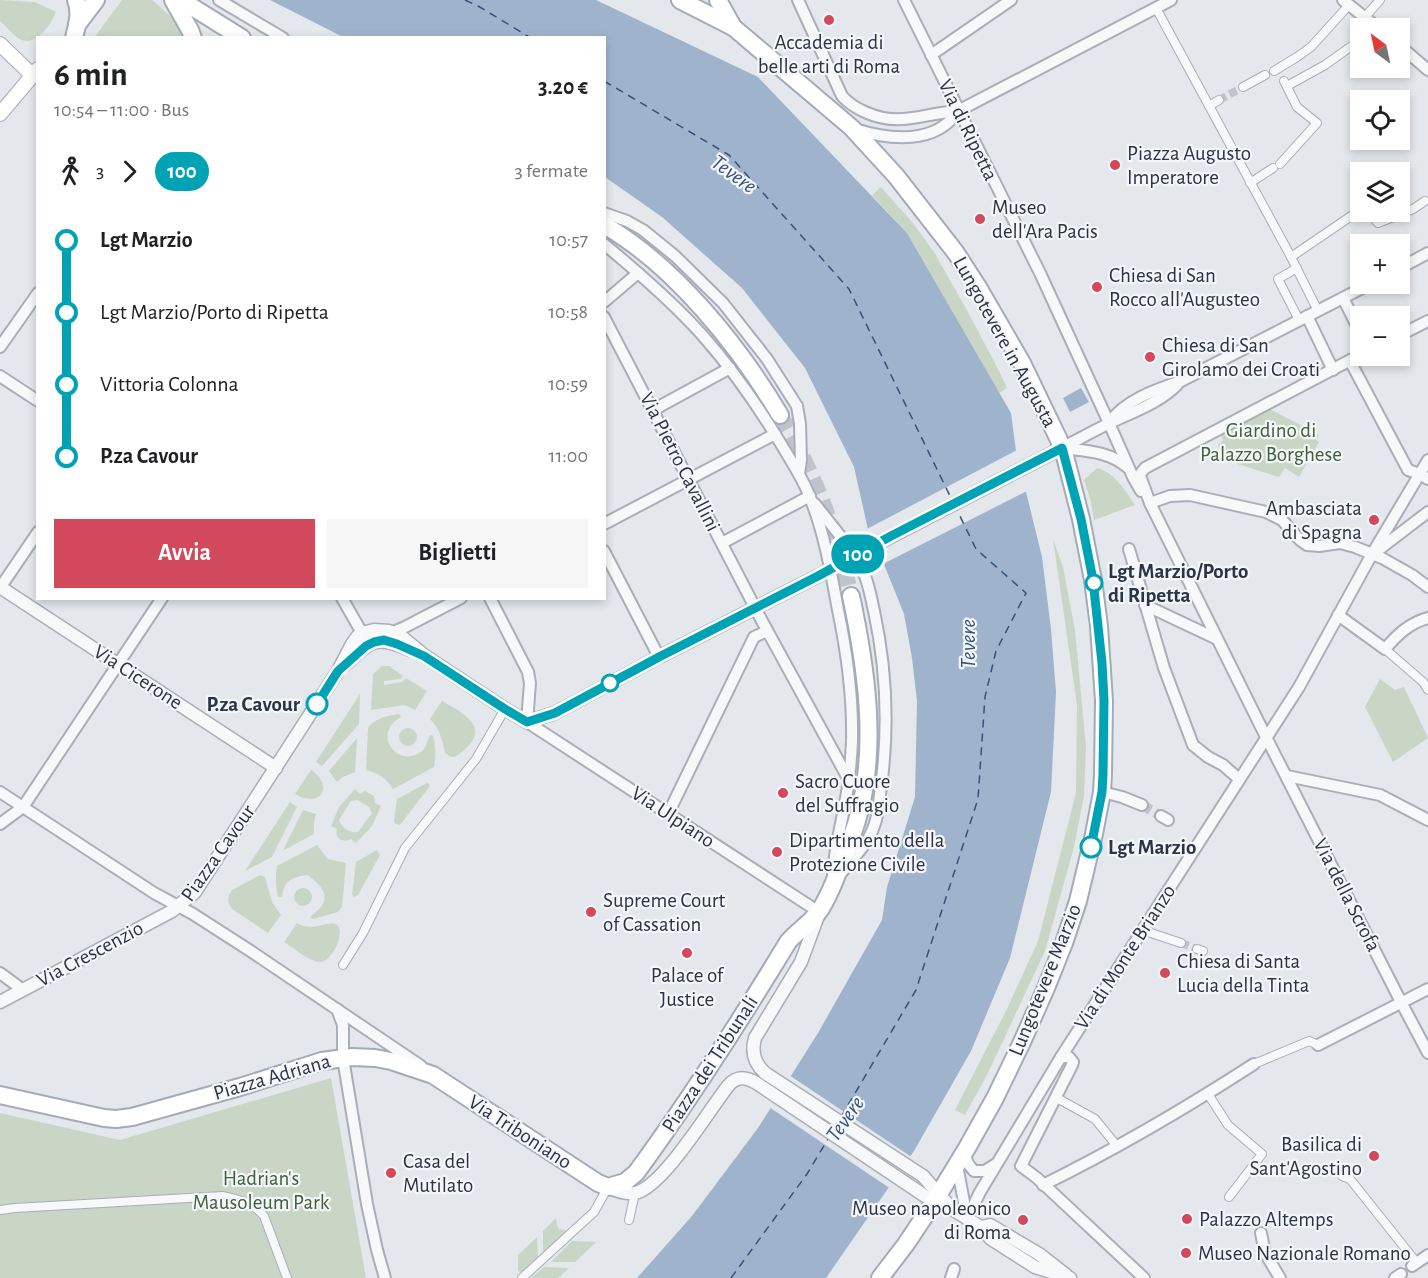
<!DOCTYPE html>
<html lang="it">
<meta charset="utf-8">
<style>
:root{--surface:#fff;--page:#f6f6f6;--text:#202124;--muted:#757577;--accent:#d1495b}
body{margin:0;font-family:"Alegreya Sans",sans-serif;background:var(--page);color:var(--text);height:100vh;display:flex;flex-direction:column;font-size:22px;white-space:nowrap}
*{box-sizing:border-box;margin:0}
p{font-size:20px;color:var(--muted)}
.icon{flex:none;width:33px;height:33px;fill:none;stroke:currentColor;stroke-width:2;stroke-linecap:round;stroke-linejoin:round}
.map{position:relative;flex:1;overflow:hidden}
.side{position:absolute;left:36px;top:36px;width:570px;height:564px;display:flex;flex-direction:column;background:var(--surface);border-radius:0px;box-shadow:0 3px 9px #0003}
.side>*{flex:none}
.badge{padding:0 12px;border-radius:20px;font-size:21px;line-height:39px}
.needle{width:39px;rotate:327deg}
.fabs{position:absolute;left:1350px;top:18px;display:grid;gap:12px}
.fabs a{display:grid;place-items:center;width:60px;height:60px;border-radius:0px;background:var(--surface);box-shadow:0 3px 9px #0003;font-size:30px}
.map>.badge{position:absolute;translate:-50% -50%;box-shadow:0 0 0 3px #fff}
.legs{display:flex;align-items:center;gap:9px;height:66px;padding:0 18px;font-size:20px}
.legs p{margin-inline-start:auto}
.headline{display:flex;align-items:center;justify-content:space-between;height:102px;padding:0 18px}
h1{font-size:33px;font-weight:600;line-height:45px}
.action{display:flex;gap:12px;margin-top:auto;padding:12px 18px}
.action a{flex:1;height:69px;border-radius:0px;background:var(--accent);color:#fff;font-size:24px;font-weight:600;line-height:69px;text-align:center}
.action a+a{background:var(--page);color:var(--text)}
ul{padding:0 18px;list-style:none}
li{display:flex;align-items:center;gap:21px;height:72px;font-size:22px}
li i{display:grid;place-items:center;width:9px;height:100%;margin:0 8px;background:currentColor}
li i::after{content:'';width:15px;height:15px;margin:-8px;border:4px solid;border-radius:50%;background:var(--surface)}
li p{margin-inline-start:auto}
li:first-child i{background:linear-gradient(#0000 50%,currentColor 0)}
li:last-child i{background:linear-gradient(currentColor 50%,#0000 0)}
.map>svg:first-child{display:block}
.green{fill:#c9d6c5;fill-rule:evenodd}
.water{fill:#9fb4cc}
.pier{fill:#e4e7ec}
.lines{fill:none;stroke-linecap:round;stroke-linejoin:round}
.ferry{stroke:#34527a;stroke-width:1.5;stroke-dasharray:8 6;stroke-linecap:butt}
.pedestrian-tunnel{stroke:#bfc3cb;stroke-width:8;stroke-dasharray:8 4;stroke-linecap:butt}
.minor-tunnel{stroke:#bfc3cb;stroke-width:10;stroke-dasharray:10 5;stroke-linecap:butt}
.primary-tunnel{stroke:#bfc3cb;stroke-width:16;stroke-dasharray:16 8;stroke-linecap:butt}
.pedestrian-casing{stroke:#a9aeb7;stroke-width:10}
.minor-casing{stroke:#a9aeb7;stroke-width:14}
.tertiary-casing{stroke:#a9aeb7;stroke-width:15}
.secondary-casing{stroke:#a9aeb7;stroke-width:16}
.primary-casing{stroke:#a3abb8;stroke-width:20}
.pedestrian{stroke:#f7f8fa;stroke-width:8}
.minor{stroke:#f7f8fa;stroke-width:10}
.tertiary{stroke:#f7f8fa;stroke-width:12}
.secondary{stroke:#fff;stroke-width:14}
.primary{stroke:#fff;stroke-width:16}
.line-1-casing{stroke:#fff;stroke-width:14}
.line-1{stroke:#00a3b4;stroke-width:9}
.poi-dot{fill:#d1495b;stroke:#f4f6f9;stroke-width:2}
.stop-1-dot{fill:#fff;stroke:#00a3b4;stroke-width:3}
.labels{text-anchor:middle;dominant-baseline:central;stroke-width:4.5;stroke-linejoin:round;paint-order:stroke}
.poi-label{font-size:21px;fill:#2b3445;stroke:#f4f6f9;text-anchor:start}
.street-label{font-size:21px;fill:#2b3445;stroke:#f4f6f9}
.park-label{font-size:21px;fill:#3f6138;stroke:#f4f6f9}
.stop-label{font-size:21px;font-weight:bold;fill:#2b3445;stroke:#f4f6f9;text-anchor:start}
.water-label{font-size:22px;font-style:italic;fill:#34527a;stroke:#f4f6f9}
</style>
<div class="map">
<svg width="1428" height="1278" viewBox="0 0 1428 1278">
<rect width="100%" height="100%" fill="#e4e7ec"/>
<g class="green">
<path d="M0,0l35,2 21,10c-6,14 -21,37 -38,26 -7,-5 -12,-12 -18,-17z"/>
<path d="M122,0h30c13,11 26,21 32,38h-90z"/>
<path d="M881,187l31,35 22,30 35,62 30,57 8,17 -8,5 -92,-160 -35,-38z"/>
<path d="M1270,409l49,26 -3,5 3,2 -20,35 -14,-9 -6,9 -54,-17 -7,-15 5,-4 -2,-6z"/>
<path d="M1097,468c18,5 28,22 38,37l-41,15 -3,-18 -7,-22z"/>
<path d="M1053,539l10,28 12,63 11,117 -2,49 -10,51 -29,104 -57,122 -23,42 -10,-5 52,-101 31,-68 38,-148 1,-88z"/>
<path d="M382,666h7l14,10 -2,3 -17,2v4l18,-3 4,-4 21,13 -12,19 -10,-5 -34,5 2,-36z"/>
<path d="M1380,679l15,11 9,-3 24,51 -35,24 -28,-55z"/>
<path d="M360,694l-1,30 -37,42 -6,-4z"/>
<path d="M442,701c31,17 50,31 13,56h-4l-6,-4c-3,-13 -5,-25 -15,-34z"/>
<path d="M398,714h1l2,3c-31,17 -2,53 21,34 5,-4 5,-11 8,-16l3,1c3,11 3,20 1,31l-41,22c-7,-11 -14,-16 -27,-19l2,-42c7,-10 19,-12 30,-14z"/>
<circle cx="408" cy="737" r="9"/>
<path d="M357,738l-2,34 -12,5 -6,5 -8,-11z"/>
<path d="M311,770c24,16 9,39 -16,24z"/>
<path d="M427,783l3,2 -1,2 -29,38 -4,-1 -2,-2 3,-23z"/>
<path d="M355,789l5,5 5,-3 9,5 1,7 6,3 -9,20 -16,17 -5,-4c-8,4 -17,0 -14,-10l-6,-3 8,-19zM358,800l11,7 3,6 -14,19c-9,1 -16,-4 -19,-12l12,-19z"/>
<path d="M290,802l7,5 -25,50 -27,14z"/>
<path d="M303,810l13,4 -2,8v12l-30,16v-2z"/>
<path d="M317,845l11,14 18,4 -4,44 -4,5 -25,7 -3,-2c3,-3 8,-6 11,-10 10,-13 -3,-25 -14,-32 -14,2 -23,5 -25,22h-4c-2,-11 -3,-20 -1,-31z"/>
<path d="M377,850l3,5 -22,40 -4,2 -2,-2 4,-33z"/>
<path d="M260,875l5,2 7,25 9,13 -13,18 -36,-24 -4,-7 1,-7 3,-5z"/>
<circle cx="303" cy="897" r="9"/>
<path d="M297,923c14,10 33,-4 40,2 9,7 -5,37 -17,37 -10,0 -28,-15 -36,-20z"/>
<path d="M331,1078l35,200h-366v-165l120,27z"/>
<path d="M556,1218l1,7 2,4 7,1 -2,3 -21,21v-23z"/>
<path d="M537,1237l1,23 -15,13 -5,-2v-16z"/>
<path d="M572,1241l24,1 -21,20h-24z"/>
<path d="M544,1267l25,1 -11,10h-27z"/>
</g>
<g class="water">
<path d="M270,0h326l162,77 149,156 104,180 5,38 26,106 9,72 5,63 -5,100 -41,166 -39,93 -57,100 -88,127h-189l55,-62 66,-88 60,-95 64,-113 5,-33 28,-90 2,-96 -5,-43 -8,-44 -21,-52 -14,-28 -15,-67 -49,-99 -63,-80 -80,-71 -57,-40 -1,-139 -261,-1z"/>
<path d="M1081,388l8,14 -19,10 -7,-14z"/>
</g>
<g class="pier">
<path d="M1019,449l10,41 -148,75 -16,-35z"/>
<path d="M789,1075l124,83 -22,31 -122,-82z"/>
</g>
<g class="lines">
<g class="ferry">
<path d="M465,0l13,6 53,32"/>
<path d="M604,81l125,74 120,134 102,209"/>
<path d="M841,1117l75,-127 62,-191 7,-102 11,-46 30,-58 -50,-44 -20,-41"/>
<path d="M731,1278l76,-104 21,-35"/>
</g>
<g class="pedestrian-tunnel">
<path d="M1219,100l24,-13"/>
<path d="M1181,943l16,6"/>
</g>
<path class="minor-tunnel" d="M1142,805l19,11"/>
<path class="primary-tunnel" d="M780,415c22,37 40,77 54,118 7,20 12,42 17,63"/>
<defs>
<g id="pedestrian">
<path d="M1156,8l135,249 27,54"/>
<path d="M1365,17l15,-17"/>
<path d="M1274,71l23,-14 14,-10 38,-42"/>
<path d="M1287,86l38,-21 35,-25"/>
<path d="M1243,87l22,-12"/>
<path d="M1209,106l10,-6"/>
<path d="M1280,164l37,-41 -20,-16 -13,-26"/>
<path d="M1250,183l23,-15"/>
<path d="M1369,212l9,11 35,-14 12,-8"/>
<path d="M1291,257l69,-47"/>
<path d="M1297,268l-19,11 21,41"/>
<path d="M1385,649l38,33 5,8"/>
<path d="M1142,930l39,13"/>
<path d="M1197,949l6,2"/>
<path d="M343,965l20,-32 42,-85 71,-89 29,-50"/>
<path d="M1254,1064l55,-23 9,4"/>
<path d="M1208,1094l20,31 34,29 -33,43"/>
<path d="M1055,1097l40,22 22,27"/>
<path d="M1342,1176l8,3 67,84"/>
<path d="M0,1210l15,-2 208,-12c17,4 30,7 41,20l23,62"/>
<path d="M629,1220l6,-27"/>
<path d="M522,1278l72,-66 14,-25"/>
</g>
<g id="minor">
<path d="M219,0l64,38"/>
<path d="M798,0l44,96c7,8 14,12 23,16 35,16 58,1 93,-1l213,-111"/>
<path d="M904,0l136,273 69,150 24,54 8,14"/>
<path d="M1343,0l35,28"/>
<path d="M1400,46l28,24"/>
<path d="M931,55l80,-55"/>
<path d="M855,129c34,11 81,16 103,-18"/>
<path d="M604,213l23,8 16,9 32,26 48,47 44,56 30,47 3,18 1,36 -2,14"/>
<path d="M604,244c35,29 70,59 100,93 29,33 54,69 77,107 10,17 21,33 28,51 15,36 22,77 29,115 9,43 15,87 14,131 -1,22 -3,45 -8,67 -4,23 -10,44 -11,67"/>
<path d="M1400,268l28,-15"/>
<path d="M1343,298l17,34"/>
<path d="M604,302l34,-29"/>
<path d="M1307,316l26,54"/>
<path d="M604,317l158,304 87,159"/>
<path d="M1400,335l28,-14"/>
<path d="M0,347l38,-54"/>
<path d="M1360,355l-215,113 -4,5 -1,3 10,27 116,234 135,265 27,51"/>
<path d="M1350,361l58,109 12,4 8,5"/>
<path d="M0,376l38,25"/>
<path d="M653,410l77,-42"/>
<path d="M1109,423c16,-23 46,-33 72,-42l189,-97"/>
<path d="M1062,448c17,-9 33,-18 50,-26 23,-11 47,-19 65,-37"/>
<path d="M1062,448c23,3 47,3 65,19"/>
<path d="M1150,503l20,-7 20,-1 76,17 16,8 18,20 7,5 12,1 21,-3 15,4 27,11 30,17 16,12"/>
<path d="M815,504c16,21 37,44 48,67 6,13 8,27 11,40 13,60 15,123 6,183 -1,11 -2,22 -6,32 -5,16 -20,31 -31,45"/>
<path d="M604,524l171,-90"/>
<path d="M722,543l88,-47"/>
<path d="M1129,549l35,119 29,77 15,12 15,8 16,14"/>
<path d="M604,551l55,106"/>
<path d="M1377,551l51,-39"/>
<path d="M0,588l38,-56"/>
<path d="M342,598l20,35"/>
<path d="M490,598l38,74 2,11 -3,39 292,190"/>
<path d="M1145,605l72,34"/>
<path d="M1338,615l47,34c12,-14 24,-26 43,-31"/>
<path d="M393,632l12,-5 56,-29"/>
<path d="M1287,776l93,19 48,25"/>
<path d="M0,792l154,101 39,21 56,36 172,116"/>
<path d="M1102,792l20,5 20,8"/>
<path d="M668,814l86,-177 13,-6"/>
<path d="M1161,816l7,4"/>
<path d="M0,824l23,-17 139,-209"/>
<path d="M0,973l23,17"/>
<path d="M337,1009l6,16v33l24,146 10,46 8,28"/>
<path d="M1318,1045l110,-56"/>
<path d="M1061,1057h8l4,5 -1,3 -51,101 16,12 107,100"/>
<path d="M966,1151c-2,8 2,14 8,20h11l11,-7"/>
<path d="M957,1165l10,53"/>
<path d="M1043,1185c73,-36 143,-77 211,-121"/>
<path d="M967,1219l13,-27 81,-135 238,-370 73,-133 56,-94"/>
<path d="M1261,1233l4,20 15,25"/>
<path d="M1412,1266l16,-11"/>
<path d="M951,1278l3,-9"/>
<path d="M1395,1278l6,-4"/>
</g>
<g id="tertiary">
<path d="M0,587l276,181"/>
<path d="M345,665c26,-24 30,-31 65,-15"/>
<path d="M818,916l-17,46 -46,76c-4,14 0,26 10,35l158,103 29,33 29,18 10,12 44,28 35,11"/>
<path d="M0,1002l172,-91 23,-19 143,-221 14,-27 5,-7 5,-4 12,-3 15,1 13,6 23,19 80,53 22,13 28,-9 104,-56 159,-81 53,-29 191,-99"/>
<path d="M608,1187c8,4 18,7 27,6 28,-6 74,-83 93,-107 9,-11 19,-9 30,-2l176,118"/>
<path d="M981,1227l9,-2 49,29 27,21"/>
</g>
<g id="secondary">
<path d="M0,44l32,31"/>
<path d="M0,114l38,-45"/>
</g>
<g id="primary">
<path d="M173,0l17,30 3,8"/>
<path d="M181,0l61,38"/>
<path d="M680,0l53,27 119,101 44,48 60,77 22,34 44,76 37,77 6,16 16,63 12,61 6,46 5,75 -1,73 -1,18 -8,42 -16,67 -14,42 -18,45 -24,54 -27,56 -28,50 -33,54 -28,42 -26,34"/>
<path d="M718,0l15,27"/>
<path d="M77,25l19,-25"/>
<path d="M74,38c3,-13 7,-25 2,-38"/>
<path d="M604,225c70,40 135,121 176,190"/>
<path d="M0,1095l104,23 12,1 16,-2 108,-30 82,-26 30,-4 23,1 16,3 42,14 165,108 10,4 17,-5 11,-9c55,-75 104,-152 152,-231 9,-11 25,-21 32,-32 10,-15 16,-33 23,-50 5,-14 11,-28 15,-43 20,-70 8,-151 -7,-221"/>
</g>
</defs>
<use href="#pedestrian" class="pedestrian-casing"/>
<use href="#minor" class="minor-casing"/>
<use href="#tertiary" class="tertiary-casing"/>
<use href="#secondary" class="secondary-casing"/>
<use href="#primary" class="primary-casing"/>
<use href="#pedestrian" class="pedestrian"/>
<use href="#minor" class="minor"/>
<use href="#tertiary" class="tertiary"/>
<use href="#secondary" class="secondary"/>
<use href="#primary" class="primary"/>
</g>
<g class="lines">
<defs>
<path id="line-1" d="M317,704l21,-33 28,-25 8,-4 10,-2 13,4 27,12 81,53 22,13 28,-9 104,-56 159,-81 73,-40 171,-88 19,71 12,61 9,83 2,38 -1,73 -1,18 -11,55"/>
</defs>
<use href="#line-1" class="line-1-casing"/>
<use href="#line-1" class="line-1"/>
</g>
<g class="poi-dot">
<circle cx="829" cy="20" r="6"/>
<circle cx="1115" cy="165" r="6"/>
<circle cx="980" cy="219" r="6"/>
<circle cx="1097" cy="287" r="6"/>
<circle cx="1150" cy="357" r="6"/>
<circle cx="1374" cy="520" r="6"/>
<circle cx="783" cy="793" r="6"/>
<circle cx="777" cy="852" r="6"/>
<circle cx="591" cy="912" r="6"/>
<circle cx="687" cy="953" r="6"/>
<circle cx="1165" cy="973" r="6"/>
<circle cx="1374" cy="1156" r="6"/>
<circle cx="391" cy="1173" r="6"/>
<circle cx="1187" cy="1219" r="6"/>
<circle cx="1023" cy="1220" r="6"/>
<circle cx="1186" cy="1253" r="6"/>
</g>
<g class="stop-1-dot">
<circle cx="1094" cy="583" r="8"/>
<circle cx="610" cy="683" r="8"/>
<circle cx="317" cy="704" r="10"/>
<circle cx="1091" cy="847" r="10"/>
</g>
<g class="labels">
<g class="poi-label">
<text x="829" y="42" text-anchor="middle">Accademia di<tspan x="829" dy="24">belle arti di Roma</tspan></text>
<text x="1127" y="153">Piazza Augusto<tspan x="1127" dy="24">Imperatore</tspan></text>
<text x="992" y="207">Museo<tspan x="992" dy="24">dell'Ara Pacis</tspan></text>
<text x="1109" y="275">Chiesa di San<tspan x="1109" dy="24">Rocco all'Augusteo</tspan></text>
<text x="1162" y="345">Chiesa di San<tspan x="1162" dy="24">Girolamo dei Croati</tspan></text>
<text x="1362" y="508" text-anchor="end">Ambasciata<tspan x="1362" dy="24">di Spagna</tspan></text>
<text x="795" y="781">Sacro Cuore<tspan x="795" dy="24">del Suffragio</tspan></text>
<text x="789" y="840">Dipartimento della<tspan x="789" dy="24">Protezione Civile</tspan></text>
<text x="603" y="900">Supreme Court<tspan x="603" dy="24">of Cassation</tspan></text>
<text x="1177" y="961">Chiesa di Santa<tspan x="1177" dy="24">Lucia della Tinta</tspan></text>
<text x="687" y="975" text-anchor="middle">Palace of<tspan x="687" dy="24">Justice</tspan></text>
<text x="1362" y="1144" text-anchor="end">Basilica di<tspan x="1362" dy="24">Sant'Agostino</tspan></text>
<text x="403" y="1161">Casa del<tspan x="403" dy="24">Mutilato</tspan></text>
<text x="1011" y="1208" text-anchor="end">Museo napoleonico<tspan x="1011" dy="24">di Roma</tspan></text>
<text x="1199" y="1219">Palazzo Altemps</text>
<text x="1198" y="1253">Museo Nazionale Romano</text>
</g>
<g class="street-label">
<text transform="translate(968 130) rotate(64)">Via di Ripetta</text>
<text transform="translate(1005 342) rotate(61)">Lungotevere in Augusta</text>
<text transform="translate(680 462) rotate(63)">Via Pietro Cavallini</text>
<text transform="translate(138 677) rotate(33)">Via Cicerone</text>
<text transform="translate(673 817) rotate(33)">Via Ulpiano</text>
<text transform="translate(218 853) rotate(-55)">Piazza Cavour</text>
<text transform="translate(1347 895) rotate(63)">Via della Scrofa</text>
<text transform="translate(90 954) rotate(-28)">Via Crescenzio</text>
<text transform="translate(1125 957) rotate(-57)">Via di Monte Brianzo</text>
<text transform="translate(1045 980) rotate(-68)">Lungotevere Marzio</text>
<text transform="translate(710 1064) rotate(-57)">Piazza dei Tribunali</text>
<text transform="translate(272 1077) rotate(-16)">Piazza Adriana</text>
<text transform="translate(520 1132) rotate(33)">Via Triboniano</text>
</g>
<g class="park-label">
<text x="1271" y="430">Giardino di<tspan x="1271" dy="24">Palazzo Borghese</tspan></text>
<text x="261" y="1178">Hadrian's<tspan x="261" dy="24">Mausoleum Park</tspan></text>
</g>
<g class="stop-label">
<text x="1108" y="571">Lgt Marzio/Porto<tspan x="1108" dy="24">di Ripetta</tspan></text>
<text x="300" y="704" text-anchor="end">P.za Cavour</text>
<text x="1108" y="847">Lgt Marzio</text>
</g>
<g class="water-label">
<text transform="translate(734 174) rotate(36)">Tevere</text>
<text transform="translate(968 644) rotate(-90)">Tevere</text>
<text transform="translate(845 1119) rotate(-55)">Tevere</text>
</g>
</g>
</svg>
<div class="fabs">
<a><svg class="needle" viewBox="-14 -14 28 28"><path d="M0-13l5 13h-10z" fill="#e53935"/><path d="M0 13l5-13h-10z" fill="#757577"/></svg></a>
<a><svg class="icon" aria-label="locate" viewBox="0 0 24 24"><circle cx="12" cy="12" r="6"/><path d="M12 2v4M12 18v4M2 12h4M18 12h4"/></svg></a>
<a><svg class="icon" aria-label="layers" viewBox="0 0 24 24"><path d="M12 4l9 5-9 5-9-5zM3 14l9 5 9-5"/></svg></a>
<a>+</a>
<a>−</a>
</div>
<b class="badge" style="left:858px;top:554px;background:#00a3b4;color:#fff">100</b>
<section class="side">
<div class="headline"><div><h1>6 min</h1><p>10:54 – 11:00 · Bus</p></div><b>3.20 €</b></div>
<div class="legs"><svg class="icon" aria-label="walk" viewBox="0 0 24 24"><circle cx="13" cy="4" r="2"/><path d="M13 8l-2 6 4 7M11 14l-3 7M7 12l3-4h3l4 4"/></svg>3<svg class="icon" aria-label="forward" viewBox="0 0 24 24"><path d="M9 5l7 7-7 7"/></svg><b class="badge" style="background:#00a3b4;color:#fff">100</b><p>3 fermate</p></div>
<ul>
<li><i style="color:#00a3b4"></i><b>Lgt Marzio</b><p>10:57</p></li>
<li><i style="color:#00a3b4"></i><span>Lgt Marzio/Porto di Ripetta</span><p>10:58</p></li>
<li><i style="color:#00a3b4"></i><span>Vittoria Colonna</span><p>10:59</p></li>
<li><i style="color:#00a3b4"></i><b>P.za Cavour</b><p>11:00</p></li>
</ul>
<div class="action"><a>Avvia</a><a>Biglietti</a></div>
</section>
</div>
